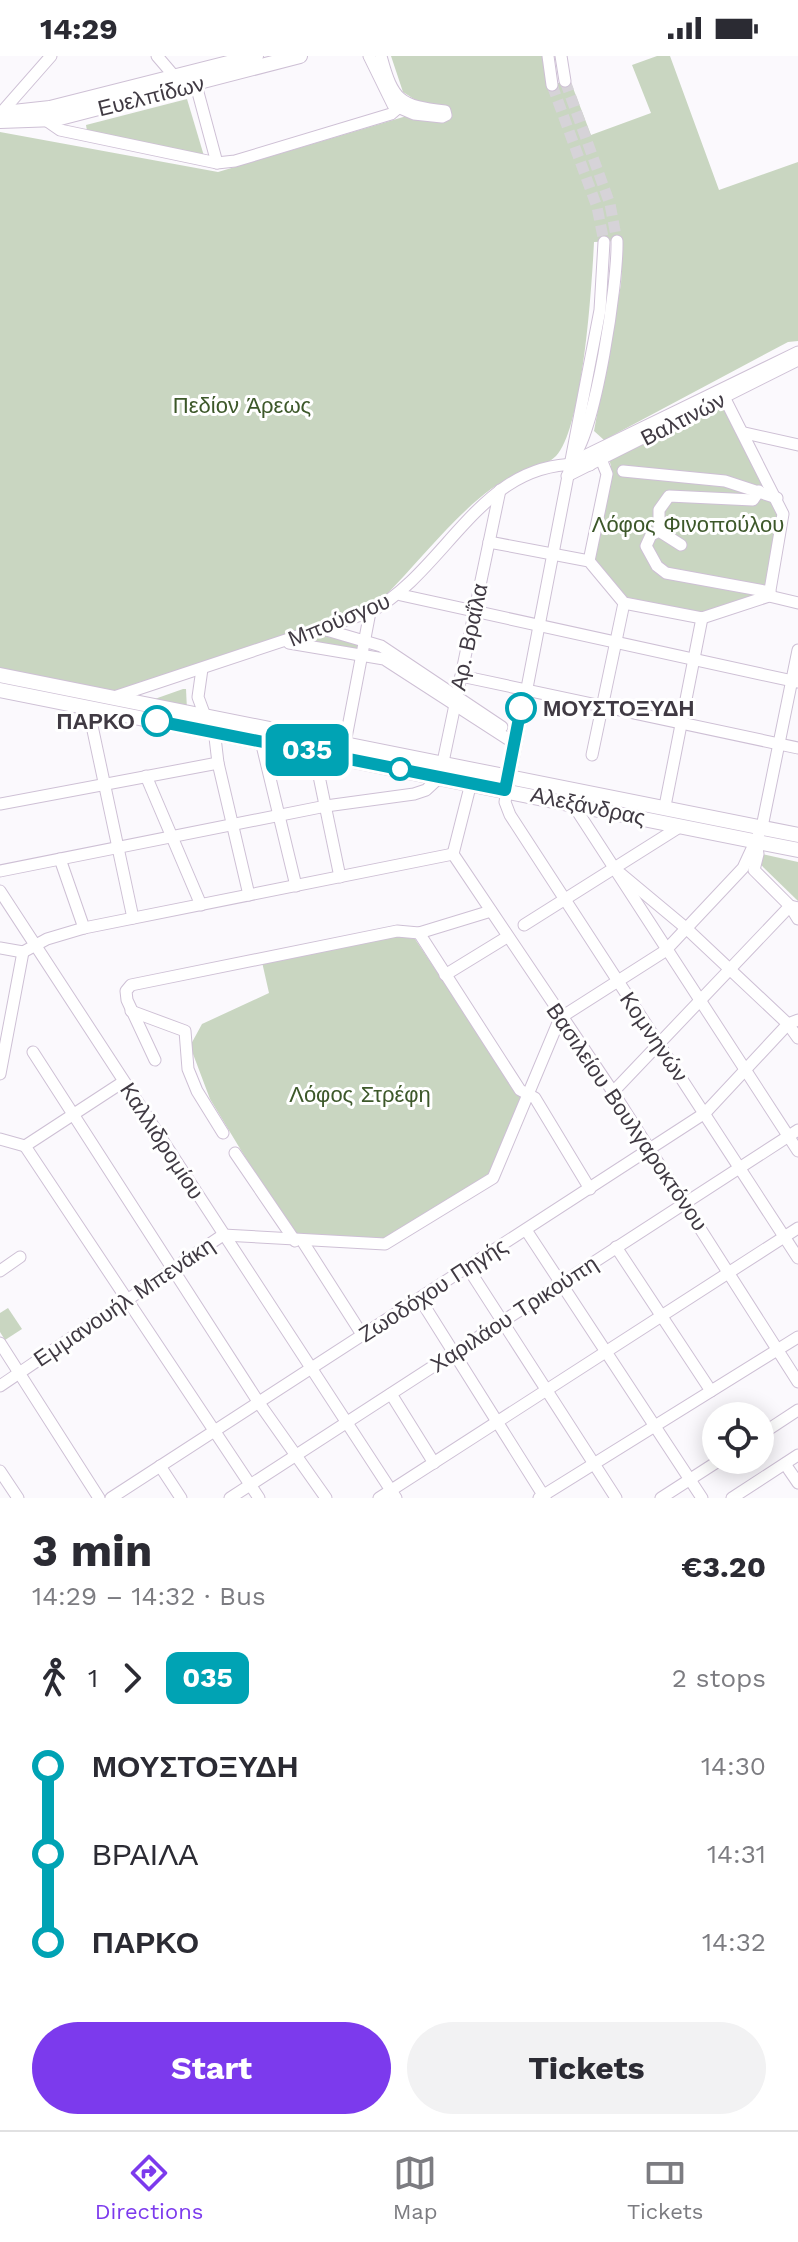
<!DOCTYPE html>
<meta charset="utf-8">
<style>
:root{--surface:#fff;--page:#f2f2f3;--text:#2b2b33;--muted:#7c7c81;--line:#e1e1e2;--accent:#7c3aed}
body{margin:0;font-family:"Work Sans",sans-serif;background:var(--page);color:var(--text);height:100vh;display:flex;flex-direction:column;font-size:30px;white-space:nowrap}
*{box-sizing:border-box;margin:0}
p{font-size:26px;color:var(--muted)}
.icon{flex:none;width:44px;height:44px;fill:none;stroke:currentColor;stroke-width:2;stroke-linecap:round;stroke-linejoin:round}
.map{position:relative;height:1442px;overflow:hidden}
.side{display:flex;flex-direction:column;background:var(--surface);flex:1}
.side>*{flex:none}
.badge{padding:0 16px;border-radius:12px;font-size:28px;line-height:52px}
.buttons{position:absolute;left:702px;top:1346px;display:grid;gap:16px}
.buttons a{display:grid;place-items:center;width:72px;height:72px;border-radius:50%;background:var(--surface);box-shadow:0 4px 20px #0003;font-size:40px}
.map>.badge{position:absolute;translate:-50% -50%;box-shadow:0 0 0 4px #fff}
.legs{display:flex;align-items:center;gap:12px;height:88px;padding:0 32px;font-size:26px}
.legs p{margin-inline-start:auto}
.headline{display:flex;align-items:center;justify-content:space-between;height:136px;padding:0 32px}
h1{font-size:44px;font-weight:700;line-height:60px}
.button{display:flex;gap:16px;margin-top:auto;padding:16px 32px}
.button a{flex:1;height:92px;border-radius:48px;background:var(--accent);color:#fff;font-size:32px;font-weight:700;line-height:92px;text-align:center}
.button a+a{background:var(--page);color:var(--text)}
ul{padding:0 32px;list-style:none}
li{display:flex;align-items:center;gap:28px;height:88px;font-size:30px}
li i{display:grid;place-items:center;width:12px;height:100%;margin:0 10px;background:currentColor}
li i::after{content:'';width:20px;height:20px;margin:-10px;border:6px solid;border-radius:50%;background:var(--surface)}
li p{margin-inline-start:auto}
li:first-child i{background:linear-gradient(#0000 50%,currentColor 0)}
li:last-child i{background:linear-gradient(currentColor 50%,#0000 0)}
.status{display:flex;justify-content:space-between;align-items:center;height:56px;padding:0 40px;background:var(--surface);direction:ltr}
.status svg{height:22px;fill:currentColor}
.dock{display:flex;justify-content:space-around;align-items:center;height:112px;border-top:2px solid var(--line);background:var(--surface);font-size:22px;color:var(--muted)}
.dock a{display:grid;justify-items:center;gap:4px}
.dock .selected{color:var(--accent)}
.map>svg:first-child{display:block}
.green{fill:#c9d6c1}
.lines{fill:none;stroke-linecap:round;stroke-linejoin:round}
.minor-tunnel{stroke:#d6d3d8;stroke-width:11;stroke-dasharray:11 5.5;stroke-linecap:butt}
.minor-casing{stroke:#cec0d5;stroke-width:13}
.major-casing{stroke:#cec0d5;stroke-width:16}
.minor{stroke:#fff;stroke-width:11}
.major{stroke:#fff;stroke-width:14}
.line-1-casing{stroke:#fff;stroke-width:18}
.line-1{stroke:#00a3b4;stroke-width:12}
.stop-1-dot{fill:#fff;stroke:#00a3b4;stroke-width:4}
.labels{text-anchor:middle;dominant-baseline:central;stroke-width:6;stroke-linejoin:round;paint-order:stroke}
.street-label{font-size:22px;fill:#403a43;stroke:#fff}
.park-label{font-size:22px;fill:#3d582a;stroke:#fff}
.stop-label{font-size:22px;font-weight:bold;fill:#403a43;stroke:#fff;text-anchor:start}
</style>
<div class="status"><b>14:29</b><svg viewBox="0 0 49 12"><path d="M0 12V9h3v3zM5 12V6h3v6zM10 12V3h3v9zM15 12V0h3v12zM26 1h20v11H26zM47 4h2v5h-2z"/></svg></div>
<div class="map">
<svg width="798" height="1442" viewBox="0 0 798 1442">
<rect width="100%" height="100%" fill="#fbf9fd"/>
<g class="green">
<path d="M391,0h151l5,30 23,-6 21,55 60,-22 -19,-48 25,-9h13l49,134 79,-28v179l-10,1 -184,98 -10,-9 27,-147 2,-43 -29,1c-2,41 -11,187 -38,214 -13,13 -47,20 -65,33 -38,28 -73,74 -107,108l-19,14 -252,84 -113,-23v-540l218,40 192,-57 7,-14 -14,-9z"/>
<path d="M187,43l17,57 -117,-25 -1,-6z"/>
<path d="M721,347l58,105 -13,87 -64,20 -76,-14 -34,-44 19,-91 -2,-7z"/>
<path d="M329,578l33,8 -2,10 -55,-9z"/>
<path d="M186,633l1,21 -38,-9 34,-12z"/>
<path d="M762,798l36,8v39l-39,-38z"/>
<path d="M391,879l24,4 108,161 -32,76 -104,63 -93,-1 -84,-139 -20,-53 12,-22 67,-31 -7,-31z"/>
<path d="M8,1252l14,21 -17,11 -5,-8v-19z"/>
</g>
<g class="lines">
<g class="minor-tunnel">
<path d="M565,25l45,123 7,37"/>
<path d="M552,29l45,122 7,35"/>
</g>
<defs>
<g id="minor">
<path d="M157,0l18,21"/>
<path d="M369,0l24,49 21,9 28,3 4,-2 -1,-4c-45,-5 -52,-10 -64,-55"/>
<path d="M548,0l4,29"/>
<path d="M561,0l4,25"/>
<path d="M196,29l21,78"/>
<path d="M0,58l51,-58"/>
<path d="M47,65l13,9 157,33 18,-2 156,-47 13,-11"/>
<path d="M604,186l-4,68 -95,492 5,13 288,443"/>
<path d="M722,337l61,121 -14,82"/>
<path d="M745,377l53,12"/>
<path d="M572,403c24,-29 46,-177 45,-218"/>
<path d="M570,407l228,-111"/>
<path d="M623,415l102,10 52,17"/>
<path d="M567,420l231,-116"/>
<path d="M659,475v-21l10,-14 84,4 6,-9"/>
<path d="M489,486l100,19 35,42 78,15 67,-22 29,7"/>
<path d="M681,489l-22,-14 -8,4 -5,11 11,20 9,7 104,19"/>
<path d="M589,505l18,-87 -6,-15"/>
<path d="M401,539l396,87"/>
<path d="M323,573l58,17 121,81"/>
<path d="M289,587l95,16 130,84"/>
<path d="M202,613l-4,28 7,19"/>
<path d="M461,620l337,72"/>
<path d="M114,641l256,-85c80,-43 112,-158 220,-147"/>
<path d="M88,651l45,211"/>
<path d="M214,673l4,34 31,132"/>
<path d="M261,685l35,145"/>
<path d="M345,687l25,-131"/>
<path d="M314,696l26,125"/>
<path d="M592,699l32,-152"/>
<path d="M146,720l55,129"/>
<path d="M456,724l-13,-18 57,-272"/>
<path d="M572,747l226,348"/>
<path d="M0,748l218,-41"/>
<path d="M665,750l37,-188"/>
<path d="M756,785l2,13 -4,16 36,36 8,13"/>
<path d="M453,798l160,238 185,290"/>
<path d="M453,798l18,-71"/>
<path d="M60,803l24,69"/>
<path d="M0,815l326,-65 88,-12 12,-4 14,-13"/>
<path d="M621,818l66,55 101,95 10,14"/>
<path d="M0,835l396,607"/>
<path d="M524,869l157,-99"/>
<path d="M419,877l101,157 15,8 55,91"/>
<path d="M0,892l23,4"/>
<path d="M23,896l24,-13 37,-11 369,-74"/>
<path d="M445,919l62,-38"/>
<path d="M131,955l54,20 3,38 9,22 26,42"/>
<path d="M560,962l105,-67 78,-83 19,-41 36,-177"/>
<path d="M33,996l226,351 67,95"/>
<path d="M155,1004l-28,-60 -1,-9 5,-6 266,-54 22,2 72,-22"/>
<path d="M0,1018l23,-122"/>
<path d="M613,1036l177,-186 8,2"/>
<path d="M0,1083l25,7"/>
<path d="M25,1090l234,352"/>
<path d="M25,1090l98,-64"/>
<path d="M235,1097l60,88"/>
<path d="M526,1174l176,268"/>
<path d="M303,1186l60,94"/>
<path d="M616,1191l95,144"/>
<path d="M468,1212l148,230"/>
<path d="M0,1215l20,-14"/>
<path d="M420,1243l125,199"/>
<path d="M0,1287l99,155"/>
<path d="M0,1330l223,-151 162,9 108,-66 67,-160"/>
<path d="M391,1338l43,69"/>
<path d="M760,1379l38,-25"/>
<path d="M785,1408l13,19"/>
<path d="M160,1410l21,32"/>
<path d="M0,1415l18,27"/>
<path d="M111,1442l594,-385 83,-89 10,-4"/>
<path d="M230,1442l568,-368"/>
<path d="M379,1442l419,-270"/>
<path d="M539,1442l259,-161"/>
<path d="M661,1442l59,-38"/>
<path d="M732,1442l66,-43"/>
</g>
<g id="major">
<path d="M4,57l46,-5 206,-52"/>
<path d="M0,65l56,-2 244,-63"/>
<path d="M0,619l798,160"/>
<path d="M0,634l798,160"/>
</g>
</defs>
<use href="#minor" class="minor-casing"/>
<use href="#major" class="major-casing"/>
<use href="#minor" class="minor"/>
<use href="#major" class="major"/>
</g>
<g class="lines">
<defs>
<path id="line-1" d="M157,665l348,69 16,-82"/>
</defs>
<use href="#line-1" class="line-1-casing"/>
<use href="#line-1" class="line-1"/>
</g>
<g class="stop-1-dot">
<circle cx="521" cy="652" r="14"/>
<circle cx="157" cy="665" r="14"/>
<circle cx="400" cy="713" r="10"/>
</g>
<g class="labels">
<g class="street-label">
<text transform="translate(151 40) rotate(-14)">Ευελπίδων</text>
<text transform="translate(683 363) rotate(-27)">Βαλτινών</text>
<text transform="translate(339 564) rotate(-22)">Μπούσγου</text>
<text transform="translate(469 581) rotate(-78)">Αρ. Βραΐλα</text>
<text transform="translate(588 750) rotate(12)">Αλεξάνδρας</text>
<text transform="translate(654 981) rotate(56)">Κομνηνών</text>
<text transform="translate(627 1061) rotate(56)">Βασιλείου Βουλγαροκτόνου</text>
<text transform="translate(162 1085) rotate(57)">Καλλιδρομίου</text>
<text transform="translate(433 1234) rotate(-33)">Ζωοδόχου Πηγής</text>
<text transform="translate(124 1246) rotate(-34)">Εμμανουήλ Μπενάκη</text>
<text transform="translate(514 1258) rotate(-33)">Χαριλάου Τρικούπη</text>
</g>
<g class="park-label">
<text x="242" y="349">Πεδίον Άρεως</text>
<text x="688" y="468">Λόφος Φινοπούλου</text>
<text x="360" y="1038">Λόφος Στρέφη</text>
</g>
<g class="stop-label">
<text x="543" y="652">ΜΟΥΣΤΟΞΥΔΗ</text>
<text x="135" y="665" text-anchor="end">ΠΑΡΚΟ</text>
</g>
</g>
</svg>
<div class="buttons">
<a><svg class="icon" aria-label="locate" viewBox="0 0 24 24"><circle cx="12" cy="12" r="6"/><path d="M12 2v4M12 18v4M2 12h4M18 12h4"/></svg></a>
</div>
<b class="badge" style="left:307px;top:694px;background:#00a3b4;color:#fff">035</b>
</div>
<section class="side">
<div class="headline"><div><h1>3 min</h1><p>14:29 – 14:32 · Bus</p></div><b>€3.20</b></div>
<div class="legs"><svg class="icon" aria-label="walk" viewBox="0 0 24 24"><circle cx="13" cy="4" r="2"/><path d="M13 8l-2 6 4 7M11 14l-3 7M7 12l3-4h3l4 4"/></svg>1<svg class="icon" aria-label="forward" viewBox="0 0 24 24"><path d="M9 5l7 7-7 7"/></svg><b class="badge" style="background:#00a3b4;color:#fff">035</b><p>2 stops</p></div>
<ul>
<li><i style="color:#00a3b4"></i><b>ΜΟΥΣΤΟΞΥΔΗ</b><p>14:30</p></li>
<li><i style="color:#00a3b4"></i><span>ΒΡΑΙΛΑ</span><p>14:31</p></li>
<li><i style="color:#00a3b4"></i><b>ΠΑΡΚΟ</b><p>14:32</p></li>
</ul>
<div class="button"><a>Start</a><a>Tickets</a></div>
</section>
<nav class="dock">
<a class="selected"><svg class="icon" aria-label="directions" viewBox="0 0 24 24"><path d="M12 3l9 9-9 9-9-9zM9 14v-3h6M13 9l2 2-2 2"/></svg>Directions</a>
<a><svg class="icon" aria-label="map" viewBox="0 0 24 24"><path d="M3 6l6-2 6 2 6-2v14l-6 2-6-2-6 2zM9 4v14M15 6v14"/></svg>Map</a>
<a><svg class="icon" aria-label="tickets" viewBox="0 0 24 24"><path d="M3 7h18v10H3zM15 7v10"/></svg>Tickets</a>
</nav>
